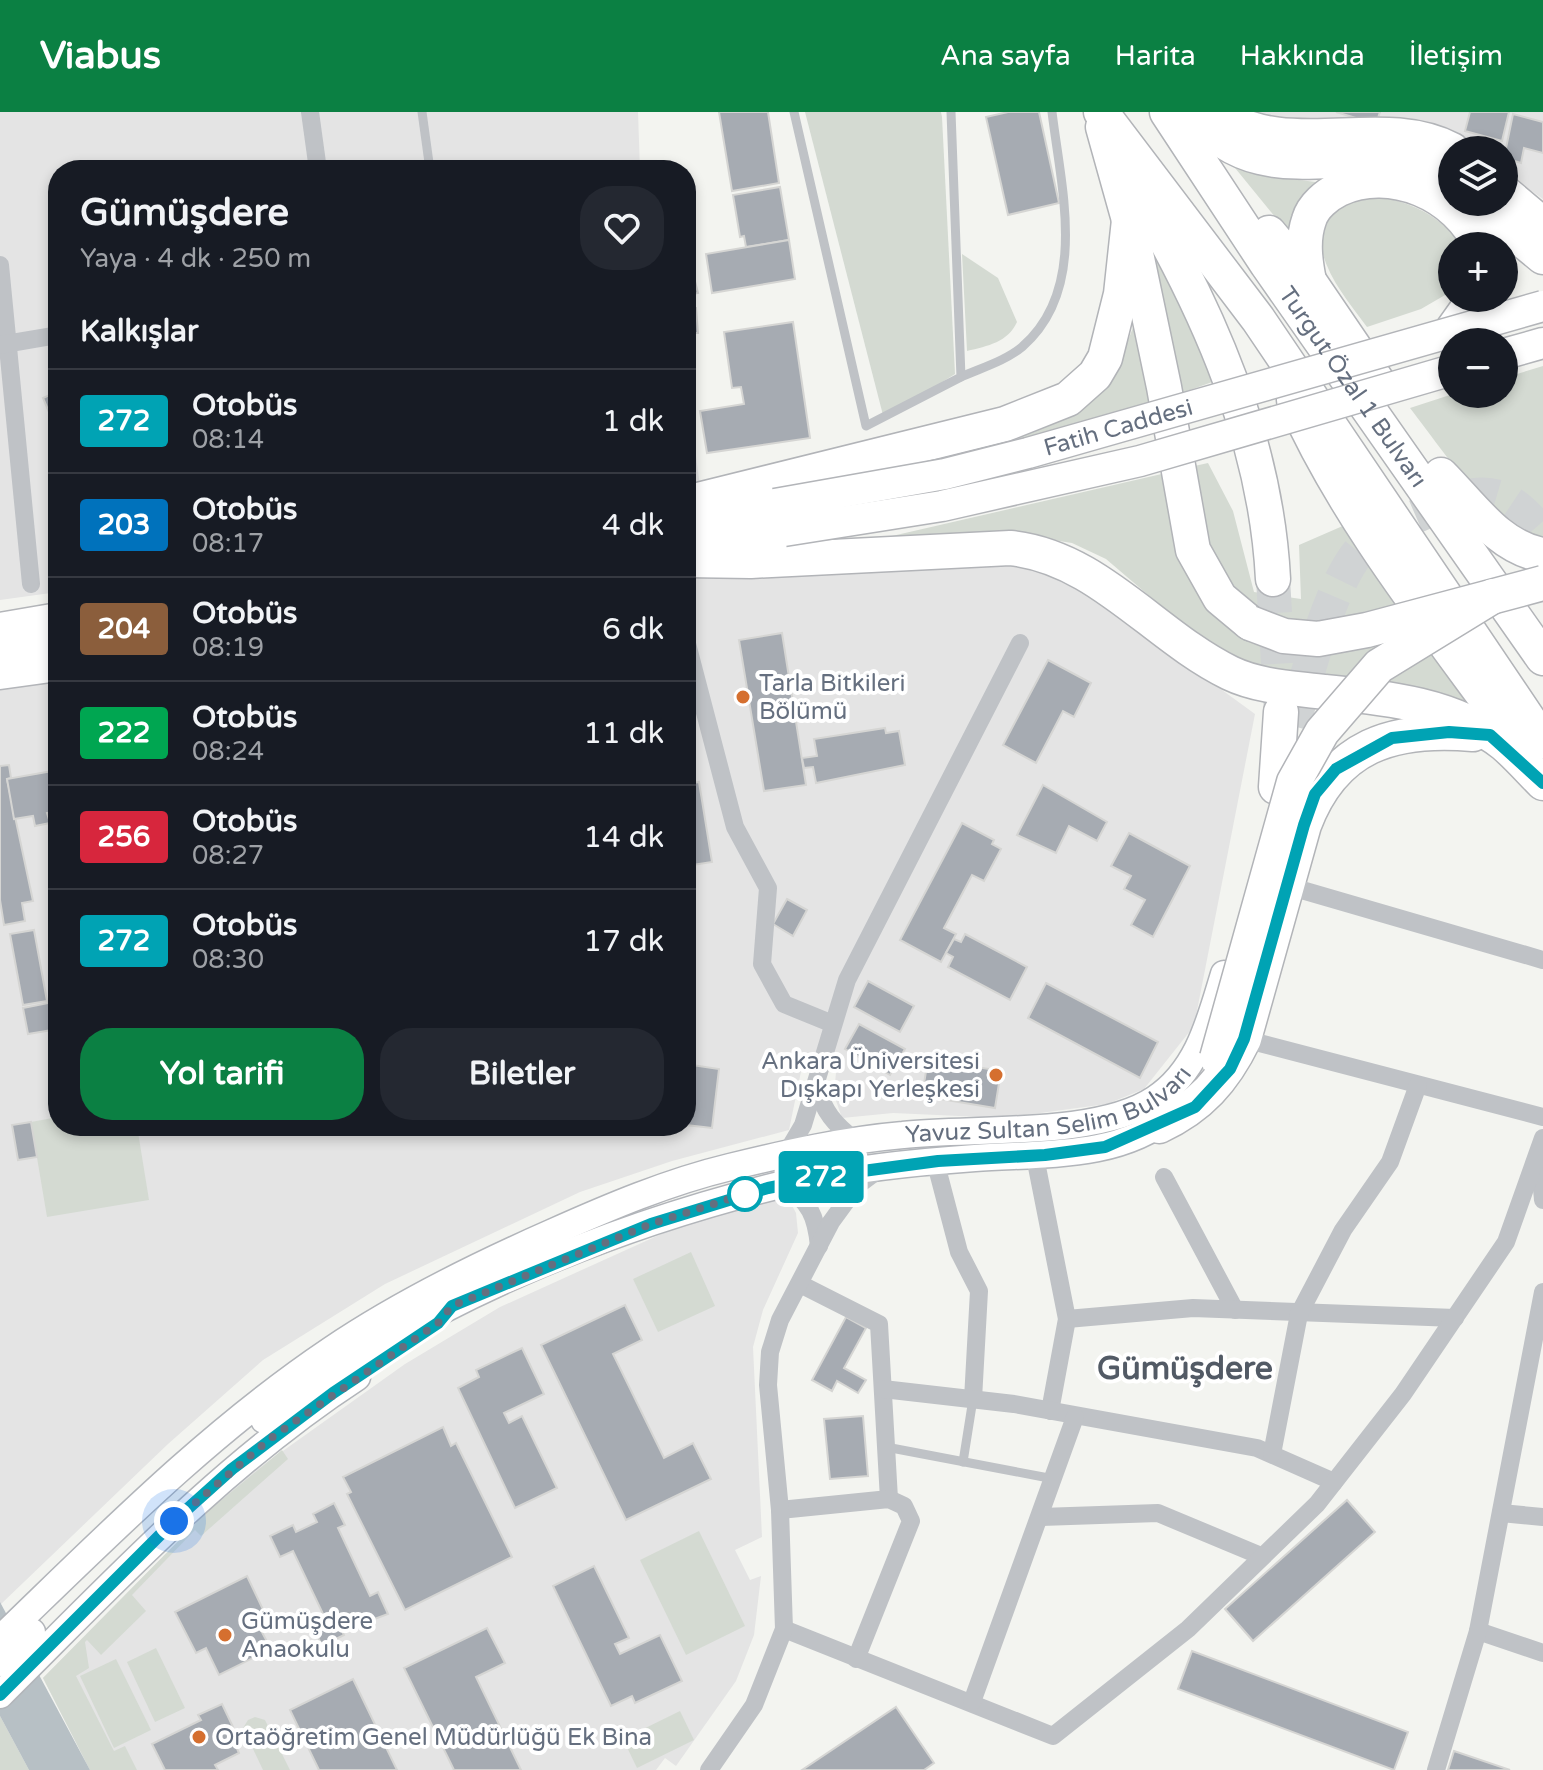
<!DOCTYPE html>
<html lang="tr">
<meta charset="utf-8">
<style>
:root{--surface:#171b24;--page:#242831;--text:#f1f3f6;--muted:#9ea1a6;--line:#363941;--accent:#0b8043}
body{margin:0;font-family:"Varela Round",sans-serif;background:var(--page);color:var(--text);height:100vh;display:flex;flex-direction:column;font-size:30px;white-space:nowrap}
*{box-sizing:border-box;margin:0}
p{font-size:26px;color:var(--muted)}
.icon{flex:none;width:44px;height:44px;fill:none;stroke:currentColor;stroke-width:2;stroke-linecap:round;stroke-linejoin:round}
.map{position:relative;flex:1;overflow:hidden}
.sheet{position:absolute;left:48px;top:48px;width:648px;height:976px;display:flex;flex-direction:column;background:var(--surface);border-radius:32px;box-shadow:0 4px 12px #0003}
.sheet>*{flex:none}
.badge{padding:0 16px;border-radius:6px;font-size:28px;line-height:52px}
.tools{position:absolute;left:1438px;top:24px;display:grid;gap:16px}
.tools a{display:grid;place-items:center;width:80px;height:80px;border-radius:50%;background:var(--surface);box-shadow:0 4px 12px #0003;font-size:40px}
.you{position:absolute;width:40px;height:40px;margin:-20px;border:6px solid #fff;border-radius:50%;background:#1a73e8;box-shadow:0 0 0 12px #1a73e833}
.map>.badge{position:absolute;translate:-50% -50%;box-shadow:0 0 0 4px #fff}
h2{padding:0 32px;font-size:30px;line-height:72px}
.round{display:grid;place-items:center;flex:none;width:84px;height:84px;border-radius:32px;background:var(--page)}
.head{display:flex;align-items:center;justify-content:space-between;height:136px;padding:0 32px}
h1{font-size:38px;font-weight:700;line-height:60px}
.cta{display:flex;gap:16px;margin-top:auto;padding:16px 32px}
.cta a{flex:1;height:92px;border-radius:32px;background:var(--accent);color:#fff;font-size:32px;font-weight:700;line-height:92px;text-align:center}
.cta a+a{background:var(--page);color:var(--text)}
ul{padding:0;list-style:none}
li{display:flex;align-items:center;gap:24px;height:104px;padding:0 32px;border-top:2px solid var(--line)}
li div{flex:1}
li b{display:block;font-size:30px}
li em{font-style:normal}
li .badge{min-width:88px;font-weight:700;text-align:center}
header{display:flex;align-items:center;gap:48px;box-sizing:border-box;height:112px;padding:0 40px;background:var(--accent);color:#fff}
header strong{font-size:38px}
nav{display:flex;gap:44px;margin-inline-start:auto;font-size:28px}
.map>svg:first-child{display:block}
.built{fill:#e4e4e4}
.green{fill:#d4dad2}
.water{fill:#b7c0c5}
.building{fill:#a6abb2;stroke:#d5d5d3;stroke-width:2}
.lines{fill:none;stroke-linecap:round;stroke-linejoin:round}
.highway-tunnel{stroke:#d0d3d4;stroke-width:34;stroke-dasharray:34 17;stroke-linecap:butt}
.secondary-casing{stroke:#b2b5ba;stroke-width:29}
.primary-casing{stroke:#b3b5b9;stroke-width:33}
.highway-casing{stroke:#b2b4b8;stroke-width:37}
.lane{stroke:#bfc2c6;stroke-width:9}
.street{stroke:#bfc2c6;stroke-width:18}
.secondary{stroke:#fff;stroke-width:26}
.primary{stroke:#fff;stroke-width:30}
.highway{stroke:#fff;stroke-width:34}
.primary-bridge-casing{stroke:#b3b5b9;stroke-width:33;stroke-linecap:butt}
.highway-bridge-casing{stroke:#b2b4b8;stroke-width:37;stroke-linecap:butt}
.primary-bridge{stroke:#fff;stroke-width:30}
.highway-bridge{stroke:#fff;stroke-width:34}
.line-casing{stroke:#fff;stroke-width:18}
.line{stroke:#00a3b4;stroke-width:12}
.walk{stroke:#656f7f;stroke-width:8;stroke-dasharray:0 14.4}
.poi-dot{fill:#d56f2f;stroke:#fff;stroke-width:3}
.stop-dot{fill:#fff;stroke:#00a3b4;stroke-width:4}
.labels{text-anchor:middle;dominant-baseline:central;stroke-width:8;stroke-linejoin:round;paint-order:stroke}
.street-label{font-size:24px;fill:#656f7f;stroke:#fff}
.poi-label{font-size:24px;fill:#656f7f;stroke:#fff;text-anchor:start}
.district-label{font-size:32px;font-weight:bold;fill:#525a65;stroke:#fff}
</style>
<header>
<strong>Viabus</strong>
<nav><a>Ana sayfa</a><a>Harita</a><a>Hakkında</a><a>İletişim</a></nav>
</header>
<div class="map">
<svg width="1543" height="1658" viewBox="0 0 1543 1658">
<rect width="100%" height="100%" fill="#f3f4f0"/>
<g class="built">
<path d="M0,0h638l2,58h-582v422l-58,8z"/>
<path d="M1251,0h292v87l-39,-27v-22h-27l-59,-27 -154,-3z"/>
<path d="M686,270l14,104 -14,3z"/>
<path d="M1013,445l51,18 191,139 -61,312 -50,63 -37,15 -104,14 -110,-5 -51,5 -8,-23 3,-34 -33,-4 -15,73 -117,31 -92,31 -195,92 -122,76 -95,84 -168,161v-918l58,-8v447h628v-548z"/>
<path d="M787,1084l9,17 2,20 -35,77 -10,37 9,190 -27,13 15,30 11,-4 -7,59 -18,46 -60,85 -11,-8 -9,12h-566l-47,-92 164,-166 45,-39 153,-109 95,-57 179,-81z"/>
</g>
<g class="green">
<path d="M805,0h136l1,5 13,257 -71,45z"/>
<path d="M1231,51l34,13 51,6 -21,26 -6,26z"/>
<path d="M1373,84c39,6 65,18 90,50h-11v45l-31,18 -54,18c-24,-33 -44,-54 -49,-96l17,-25z"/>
<path d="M1155,135l60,134 -39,14 -27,-147z"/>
<path d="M962,142l36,24 19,44c-9,20 -29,24 -50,29z"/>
<path d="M1135,210l18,80 -173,48 77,-31 66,-65z"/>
<path d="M1543,254v175c-45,-8 -105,-97 -133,-133l43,-14h51v-16z"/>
<path d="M1208,351l25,48 21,81 47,7 -2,-54 46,-20 55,83 -92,19 -60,-19 -38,-48 -20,-93z"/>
<path d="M1166,361l15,88 14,27 24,28 199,15 56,76 -164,-28 -62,-15 -60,-35 -82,-70 -34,-16 -58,-9 -122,2z"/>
<path d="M58,1005v9h79l12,74 -102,17 -16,-95z"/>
<path d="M691,1140l24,54 -57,26 -25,-53z"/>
<path d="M282,1338l6,9 -87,77 -6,-6 -63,65 14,16 -45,44 -14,-15 -2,2 4,26 -13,8 38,75 11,-5 12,24h-47l-47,-92 164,-166z"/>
<path d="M699,1419l46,95 -59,29 -46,-95z"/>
<path d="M156,1536l29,60 -30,14 -28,-60z"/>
<path d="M116,1547l35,71 -37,18 -34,-72z"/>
<path d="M680,1599l14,29 -57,28 -14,-29z"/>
<path d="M0,1604l29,54h-29z"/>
<path d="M255,1605l10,3 25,50h-27l-20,-42 5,-8z"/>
</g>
<path class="water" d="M0,1490l90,168h-61l-29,-54z"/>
<g class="building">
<path d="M719,0h49l11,71 -47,8z"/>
<path d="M1008,0h31l20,91 -51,12 -22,-98z"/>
<path d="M1336,0h44l-4,12z"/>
<path d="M1470,0h39l-7,29 -37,-10z"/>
<path d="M1513,2l30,8v31l-19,-5 -3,15 -17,-5z"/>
<path d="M780,75l9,53 -43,7 -2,-11 -4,1 -7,-42z"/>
<path d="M789,128l6,39 -83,14 -6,-39z"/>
<path d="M686,135l12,46 -12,2z"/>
<path d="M696,196l2,25h-12v-24z"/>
<path d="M793,210l17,116 -103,15 -7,-42 44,-7 -3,-17 -9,1 -8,-56z"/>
<path d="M58,279v42l-15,-35z"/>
<path d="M782,521l24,152 -42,6 -25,-151z"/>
<path d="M1048,548l43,23 -17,34 -11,-6 -27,52 -33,-18z"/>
<path d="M885,616l1,5 13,-2 6,34 -89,18 -3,-16 -9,1 -2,-10 15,-2 -3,-17z"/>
<path d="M9,653l2,13 -4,1 26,122 -11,2 3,18 -21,4 -4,-25v-134z"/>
<path d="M58,658v41l-11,2 3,10 -15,3 -2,-10 -19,3 -7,-40z"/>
<path d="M699,670l13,80 -26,4v-82z"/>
<path d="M1043,673l64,37 -10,19 -28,-15 -13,27 -39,-18z"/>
<path d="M962,711l32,17 -2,4 9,5 -17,32 -12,-6 -28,53 12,6 -15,28 -41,-22z"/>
<path d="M1129,721l61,33 -37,71 -22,-12 14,-25 -21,-11 7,-13 -20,-10z"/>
<path d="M787,787l20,11 -14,26 -20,-12z"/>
<path d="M34,818l13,71 -24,4 -13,-71z"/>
<path d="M965,822l62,33 -17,33 -62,-33 5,-10 -7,-4 8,-14 7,3z"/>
<path d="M868,869l46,25 -14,26 -46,-25z"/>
<path d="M1046,871l112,59 -18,36 -112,-60z"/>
<path d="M58,889v28l-30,5 -5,-26z"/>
<path d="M859,912l46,25 -15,26 -45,-26z"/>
<path d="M928,947l73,12 -6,37 -73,-12z"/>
<path d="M692,953l27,4 -7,59 -26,-3z"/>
<path d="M31,1010l6,35 -19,3 -6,-35z"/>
<path d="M625,1193l17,35 -29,14 51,104 29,-15 18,36 -85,41 -85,-175z"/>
<path d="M846,1205l20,11 -22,40 22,12 -8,13 -21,-12 -5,10 -20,-11z"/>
<path d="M522,1236l22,46 -40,19 5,10 13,-7 35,72 -42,20 -57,-120 21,-11 -3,-7z"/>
<path d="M863,1304l5,60 -38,3 -6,-60z"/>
<path d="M443,1315l8,19 5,-3 56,114 -107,53 -58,-116 4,-2 -8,-15z"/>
<path d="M1347,1388l28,32 -122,109 -28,-32z"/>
<path d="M334,1391l11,22 -7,3 32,68 8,-4 10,22 -46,17 2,4 -22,11 -10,-22 13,-6 -32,-67 -13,6 -10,-21 23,-11 3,7 21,-10 -4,-8z"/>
<path d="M594,1454l35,72 -14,6 5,10 40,-19 22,46 -47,22 -3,-7 -21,10 -58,-120z"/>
<path d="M247,1464l20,42 -10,5 14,26 -52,26 -13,-27 -10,5 -21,-41z"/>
<path d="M487,1516l18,35 -29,14 45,93h-67l-50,-102z"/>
<path d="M1192,1539l216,81 -14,38 -216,-81z"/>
<path d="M353,1567l44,91h-78l-29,-60z"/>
<path d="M222,1592l11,23 -5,2 11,24 -24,12 3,5h-53l-13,-26 49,-24 -3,-5z"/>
<path d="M896,1595l38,56 -10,7h-122z"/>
<path d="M1454,1639l56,19h-62z"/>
</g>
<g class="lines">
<g class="highway-tunnel">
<path d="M1273,467l8,133"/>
<path d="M1293,614c13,-45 40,-160 78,-186 19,-14 45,-23 66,-33 51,-23 71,-15 106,27"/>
</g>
<defs>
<g id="secondary">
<path d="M264,1308c158,-116 346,-196 537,-240 57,-12 116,-18 174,-22 66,-5 142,2 197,-43"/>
<path id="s1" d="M0,1527c106,-102 209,-207 331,-289 68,-46 145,-84 220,-117 58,-26 117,-51 179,-66 57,-14 115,-27 173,-32 69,-8 194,3 252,-36 43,-28 55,-79 69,-125"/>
<path d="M0,1551l32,-31"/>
<path d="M0,1583c114,-113 222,-230 357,-318"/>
</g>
<g id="primary">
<path d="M1504,242l39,-11"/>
<path d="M686,408l89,-16"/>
<path d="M686,436l98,-17"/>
<path d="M0,516l58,-10"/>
<path d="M0,540l58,-9"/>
<path d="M0,562l58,-8"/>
</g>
<g id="highway">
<path d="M1101,0l157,207 285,422"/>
<path id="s2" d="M1167,0l100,152 276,394"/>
<path d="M1191,0c80,96 175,12 261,71"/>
<path d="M1216,0c73,51 163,0 236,38"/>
<path d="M1103,15l26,93 35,167 29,163 27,48 30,25"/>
<path d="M1504,80l39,33"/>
<path d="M1140,82c69,118 126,247 133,385"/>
<path d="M1476,90l67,55"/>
<path d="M1269,121l40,48 68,100"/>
<path d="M1309,169c-4,-20 -7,-41 0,-61 4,-14 18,-25 30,-31 51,-24 119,5 141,57"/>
<path d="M1453,217l22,-31"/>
<path d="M1294,288c52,118 141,228 217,333"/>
<path d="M1441,363c30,30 58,73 102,80"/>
<path d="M686,391l319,-79 63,-25 27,-24 10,-17 16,-64 8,-74"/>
<path d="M686,448l65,1 259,-13c88,9 144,88 220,125 29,14 64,15 95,19 62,6 128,12 179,52 14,12 26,26 39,39"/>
<path d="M1276,675l5,-75"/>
<path d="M1159,1014c41,-19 65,-46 85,-87l60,-214c30,-80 89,-98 169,-91"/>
</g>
</defs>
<use href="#secondary" class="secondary-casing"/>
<use href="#primary" class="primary-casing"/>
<use href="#highway" class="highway-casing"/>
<g class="lane">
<path d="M422,0l8,58"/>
<path d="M794,0l72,314 95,-49 -10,-265"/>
<path d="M961,265c20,-9 44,-16 61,-30 67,-58 39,-159 30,-235"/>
<path d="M886,1335l168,32"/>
<path d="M963,1350l10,-63"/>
</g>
<g class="street">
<path d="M310,0l8,58"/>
<path d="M0,153l31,319"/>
<path d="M0,233l58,-10"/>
<path d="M686,528l49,187 33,61 -6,76 22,40 49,20"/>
<path d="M1288,774l255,74"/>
<path d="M1244,927l299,78"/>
<path d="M816,973c8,27 18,39 40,56"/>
<path d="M786,1042l17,-29 44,-145 173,-337"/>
<path d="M1539,1044l4,44"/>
<path d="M1037,1055l30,152 -17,92"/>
<path d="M938,1060l21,80 20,39 -6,108"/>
<path d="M1164,1065l71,133"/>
<path d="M784,1073c26,17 32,31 35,61"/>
<path d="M800,1172l79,40 10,175"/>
<path d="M1067,1207l126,-11 262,10"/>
<path d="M883,1277l131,15 243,44 77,34"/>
<path d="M1272,1342l27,-140 44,-84 47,-68 28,-77"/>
<path d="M780,1398l109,-11 15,7 7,15 -55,138"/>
<path d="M1501,1401l42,4"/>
<path d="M1041,1405l117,-4 103,43"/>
<path d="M784,1517l269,107 135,-107 129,-125 86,-110 103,-152 37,-104"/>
<path d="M1478,1519l65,22"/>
<path d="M972,1590l103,-285"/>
<path d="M709,1658l45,-65 30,-76 -4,-119 -12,-125 2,-33 10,-32 51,-98 27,-37 20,-15"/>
<path d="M1436,1658l42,-139 65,-339"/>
</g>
<use href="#secondary" class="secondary"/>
<use href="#primary" class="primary"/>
<use href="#highway" class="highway"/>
<defs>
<g id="primary-bridge">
<path id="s3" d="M775,392l170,-30 83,-21 515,-147"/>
<path d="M784,419l158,-25 198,-45 312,-91"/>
</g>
<g id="highway-bridge">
<path d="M1250,511l34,13 34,3 49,-9 176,-47"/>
<path d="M1217,946l77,-276 28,-50 57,-66 114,-70"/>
</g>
</defs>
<use href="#primary-bridge" class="primary-bridge-casing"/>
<use href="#highway-bridge" class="highway-bridge-casing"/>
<use href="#primary-bridge" class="primary-bridge"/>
<use href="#highway-bridge" class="highway-bridge"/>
</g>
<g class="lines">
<defs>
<path id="line" d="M0,1583l174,-174 58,-52 101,-76 105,-70 14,-17 199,-82 117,-36 65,-13 105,-14 107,-6 60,-8 90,-40 35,-38 14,-30 60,-214 11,-31 21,-25 56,-31 57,-6 41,3 53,48"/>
</defs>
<use href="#line" class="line-casing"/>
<use href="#line" class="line"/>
<path class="walk" d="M174,1409l97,-83 167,-115 14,-17 199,-82 94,-30"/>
</g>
<g class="poi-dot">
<circle cx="743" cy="585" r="8"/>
<circle cx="996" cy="963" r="8"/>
<circle cx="225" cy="1523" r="8"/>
<circle cx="199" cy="1625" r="8"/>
</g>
<circle class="stop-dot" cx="745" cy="1082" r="16"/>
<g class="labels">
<g class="street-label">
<text stroke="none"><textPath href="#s2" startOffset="332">Turgut Özal 1 Bulvarı</textPath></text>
<text stroke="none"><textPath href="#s3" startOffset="352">Fatih Caddesi</textPath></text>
<text stroke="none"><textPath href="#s1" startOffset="1208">Yavuz Sultan Selim Bulvarı</textPath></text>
</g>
<g class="poi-label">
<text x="759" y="571">Tarla Bitkileri<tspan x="759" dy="28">Bölümü</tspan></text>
<text x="980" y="949" text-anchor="end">Ankara Üniversitesi<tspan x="980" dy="28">Dışkapı Yerleşkesi</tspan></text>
<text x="241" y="1509">Gümüşdere<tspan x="241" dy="28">Anaokulu</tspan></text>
<text x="215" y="1625">Ortaöğretim Genel Müdürlüğü Ek Bina</text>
</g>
<g class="district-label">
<text x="1185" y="1257">Gümüşdere</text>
</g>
</g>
</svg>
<div class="tools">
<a><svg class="icon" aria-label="layers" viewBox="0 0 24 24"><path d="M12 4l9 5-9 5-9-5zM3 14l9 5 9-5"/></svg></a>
<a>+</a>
<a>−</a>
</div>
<div class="you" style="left:174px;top:1409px"></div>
<b class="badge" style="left:821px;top:1065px;background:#00a3b4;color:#fff">272</b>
<section class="sheet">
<div class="head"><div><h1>Gümüşdere</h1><p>Yaya · 4 dk · 250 m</p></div><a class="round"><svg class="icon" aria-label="heart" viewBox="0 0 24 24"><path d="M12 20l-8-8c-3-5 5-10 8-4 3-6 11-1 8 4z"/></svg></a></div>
<h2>Kalkışlar</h2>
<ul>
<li><span class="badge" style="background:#00a3b4;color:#fff">272</span><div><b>Otobüs</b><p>08:14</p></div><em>1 dk</em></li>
<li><span class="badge" style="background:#0072bc;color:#fff">203</span><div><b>Otobüs</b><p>08:17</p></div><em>4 dk</em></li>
<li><span class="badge" style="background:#8b5e3c;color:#fff">204</span><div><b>Otobüs</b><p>08:19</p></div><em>6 dk</em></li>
<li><span class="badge" style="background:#00a651;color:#fff">222</span><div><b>Otobüs</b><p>08:24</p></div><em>11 dk</em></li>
<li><span class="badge" style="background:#d7263d;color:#fff">256</span><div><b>Otobüs</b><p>08:27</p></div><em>14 dk</em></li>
<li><span class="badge" style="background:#00a3b4;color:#fff">272</span><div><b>Otobüs</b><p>08:30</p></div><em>17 dk</em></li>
</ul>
<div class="cta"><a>Yol tarifi</a><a>Biletler</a></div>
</section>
</div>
